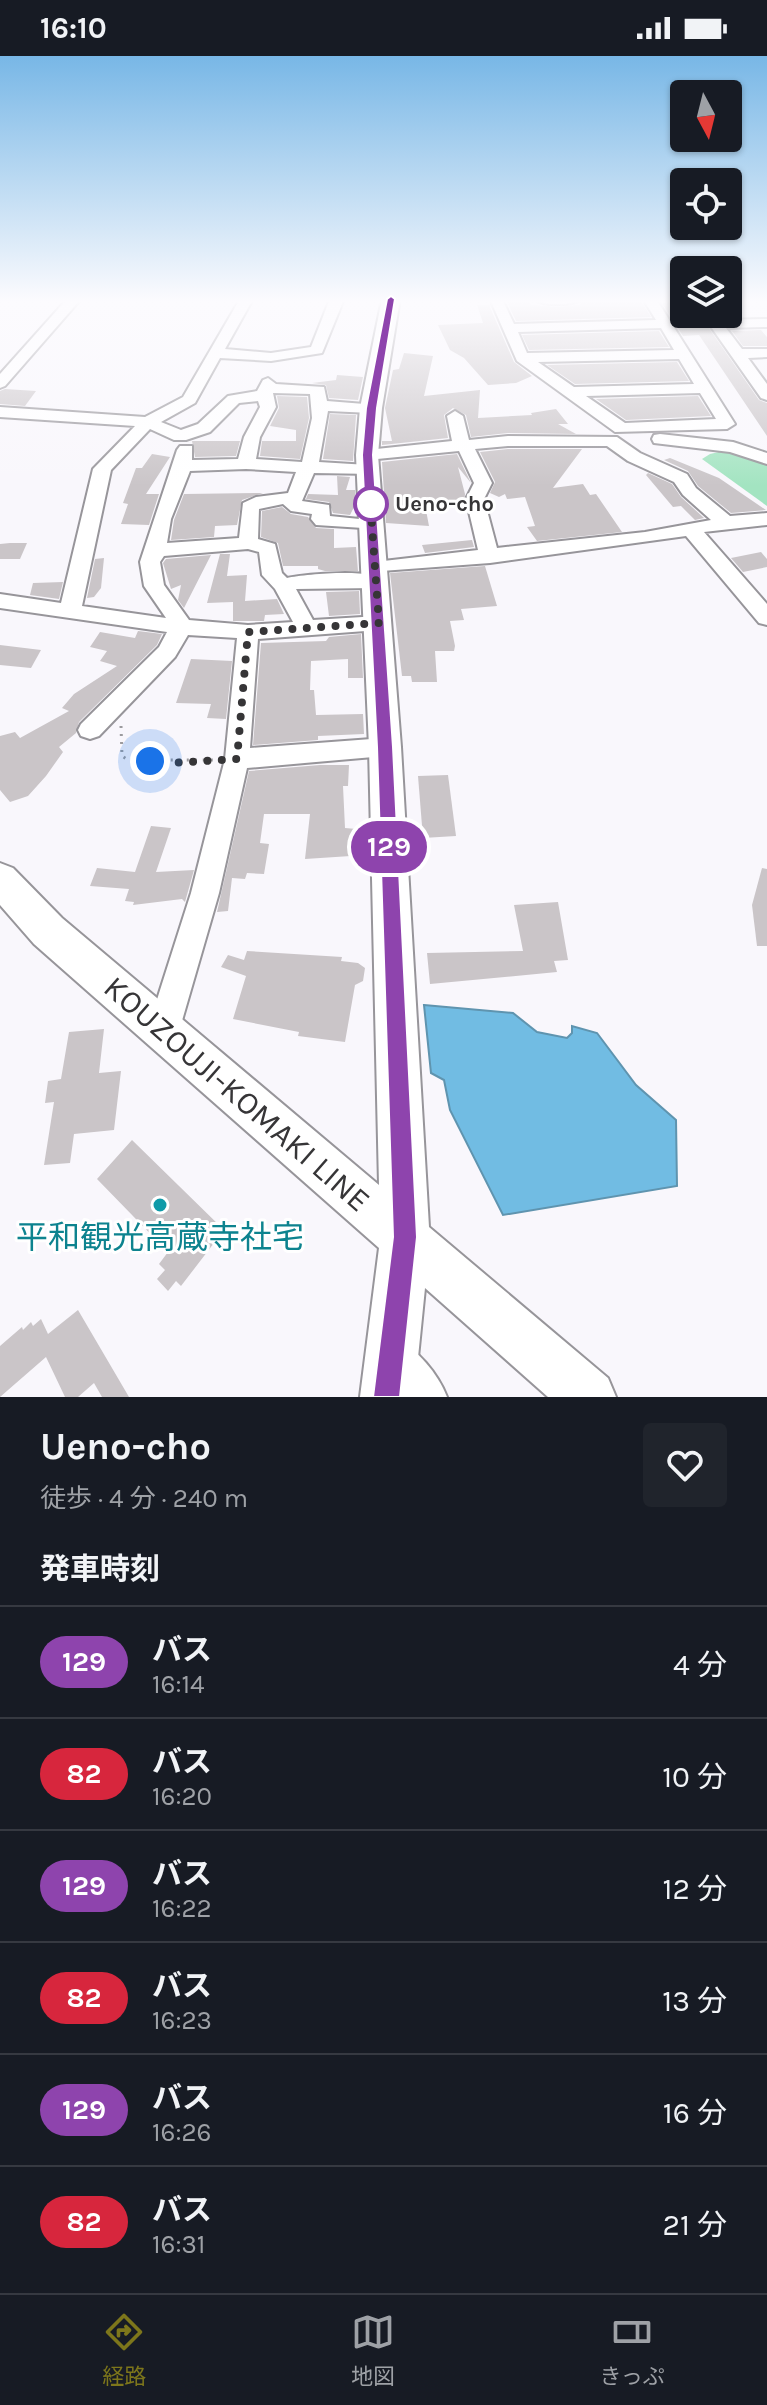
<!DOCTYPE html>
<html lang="ja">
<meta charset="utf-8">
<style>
:root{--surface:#171b24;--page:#20242c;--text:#f1f3f6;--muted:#9ea1a6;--line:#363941;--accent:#7d761b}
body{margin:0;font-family:Karla,"Noto Sans JP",sans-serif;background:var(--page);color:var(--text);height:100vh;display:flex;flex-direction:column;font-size:30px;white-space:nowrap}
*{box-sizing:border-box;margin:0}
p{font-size:26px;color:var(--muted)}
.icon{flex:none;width:44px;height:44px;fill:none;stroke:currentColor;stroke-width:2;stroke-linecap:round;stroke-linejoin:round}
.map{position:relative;height:1341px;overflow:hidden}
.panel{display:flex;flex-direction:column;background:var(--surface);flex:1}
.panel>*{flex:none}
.badge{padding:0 16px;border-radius:26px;font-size:28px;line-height:52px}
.needle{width:52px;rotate:173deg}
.tools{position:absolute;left:670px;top:24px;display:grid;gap:16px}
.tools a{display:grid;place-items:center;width:72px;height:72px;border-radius:8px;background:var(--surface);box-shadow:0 2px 6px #0004;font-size:40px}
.you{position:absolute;width:40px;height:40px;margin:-20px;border:6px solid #fff;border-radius:50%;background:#1a73e8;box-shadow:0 0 0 12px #1a73e833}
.map>.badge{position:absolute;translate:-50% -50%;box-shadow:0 0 0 4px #fff}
h2{padding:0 40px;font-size:30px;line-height:72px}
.round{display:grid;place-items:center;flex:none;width:84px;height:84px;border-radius:8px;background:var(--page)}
.head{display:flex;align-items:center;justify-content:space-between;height:136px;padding:0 40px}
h1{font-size:38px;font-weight:700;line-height:60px}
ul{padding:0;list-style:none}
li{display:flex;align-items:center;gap:24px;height:112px;padding:0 40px;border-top:2px solid var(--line)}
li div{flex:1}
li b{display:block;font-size:30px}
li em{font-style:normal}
li .badge{min-width:88px;font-weight:700;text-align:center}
.status{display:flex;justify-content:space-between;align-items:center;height:56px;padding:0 40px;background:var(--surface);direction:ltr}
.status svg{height:22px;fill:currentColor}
.tab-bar{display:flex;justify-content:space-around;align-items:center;height:112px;border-top:2px solid var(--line);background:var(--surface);font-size:22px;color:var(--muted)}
.tab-bar a{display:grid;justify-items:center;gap:4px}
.tab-bar .selected{color:var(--accent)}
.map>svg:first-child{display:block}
.green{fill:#a3e4c1}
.water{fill:#71bce3;stroke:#5f94af;stroke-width:2}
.building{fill:#cac5c8}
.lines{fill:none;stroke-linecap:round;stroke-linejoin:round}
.minor-casing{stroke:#97959a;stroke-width:4}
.major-casing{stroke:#97959a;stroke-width:4}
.path{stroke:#9c9b9e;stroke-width:3;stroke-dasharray:2 6;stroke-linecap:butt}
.minor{fill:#fff;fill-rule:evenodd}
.major{fill:#fff;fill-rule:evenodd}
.line{fill:#8e44ad;stroke:#fff;stroke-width:2}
.walk{stroke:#363537;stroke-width:8;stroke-dasharray:0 14.4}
.stop-dot{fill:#fff;stroke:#8e44ad;stroke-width:4}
.culture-dot{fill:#0f9aa8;stroke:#fff;stroke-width:3}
.labels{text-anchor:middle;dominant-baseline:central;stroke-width:6;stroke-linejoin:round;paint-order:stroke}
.far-stop-label{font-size:22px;font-weight:bold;fill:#363537;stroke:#fff;text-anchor:start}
.near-street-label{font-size:32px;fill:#363537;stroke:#fff}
.near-culture-label{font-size:32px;fill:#0d838f;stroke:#fff}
</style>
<div class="status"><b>16:10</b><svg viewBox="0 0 49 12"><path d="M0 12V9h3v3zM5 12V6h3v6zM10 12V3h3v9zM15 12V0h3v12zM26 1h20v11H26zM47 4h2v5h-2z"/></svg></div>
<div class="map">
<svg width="767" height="1341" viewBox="0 0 767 1341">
<rect width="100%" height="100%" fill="#f9f7fc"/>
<path class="green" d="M723,395l16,1 28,11v43l-65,-47 8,-5z"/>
<path class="water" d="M424,949l89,8 24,19 30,6 5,-5v-7l25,7 39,52 40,35 1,66 -174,29 -53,-105 -6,-30 -13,-7z"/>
<g class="building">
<path d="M506,244h23l2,5 27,2 22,-2 4,-4 51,-1 8,4 8,13 -135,4z"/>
<path d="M662,247h22v11h15l60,86 8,3v33l-68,-101 -16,1z"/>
<path d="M477,249h12l25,57 18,14 -16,7 -28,2 -24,-27 -14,-8 -12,-25 45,-2z"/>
<path d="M761,274l6,7v9h-24l-11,-15z"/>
<path d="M659,275l10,16 -140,3 -7,-15z"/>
<path d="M404,297l29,3 -9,40 56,-6 -2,28 54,-3 -1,-2 25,-4 12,15h-10l18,10 -68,-1 -37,4 -5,-22 -13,-7 -9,7 4,23 -66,7v-4h10l-7,-33 8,-38 6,-1z"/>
<path d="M677,306l12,19 -114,3 -28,-19z"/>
<path d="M337,319l26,2 -5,23 -29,-2 -3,-13 -14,-2 24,-3z"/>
<path d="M5,333l31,2 -11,15 -25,-2v-13z"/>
<path d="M277,340l30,1 2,21 -9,41 -40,-3 2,-15h34v-11l-26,-4 9,-18z"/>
<path d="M698,340l13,20 -85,4 -30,-21z"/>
<path d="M330,358l26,1 -3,46 -30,-2z"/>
<path d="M192,385h48l-4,15 -41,1z"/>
<path d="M508,393h74l-29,39 30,-4 7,11 6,-1 26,38 -85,9 -10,-14 8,-1 -10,-29 -18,2 -2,-5 -6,3 -9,-4 5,-11 -15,-30z"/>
<path d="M152,398l18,3 -24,37h13l-10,31 -28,-1 7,-20 -5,-1 13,-35h6z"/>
<path d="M457,398l14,29 -13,-16 7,27 -1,10 -39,1 4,21 -43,-3 -4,-61z"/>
<path d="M670,402l49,20 47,32 -35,3 -33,-27 -10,-15 -24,-11z"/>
<path d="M648,417l24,11 9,13 23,21 -9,2 -14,-14 -8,1 -27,-32z"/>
<path d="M337,420l13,1 -4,13h9v15l-5,10 -17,-2 -4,-11 -23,-3 2,-5 30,1z"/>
<path d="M263,437l-21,7 -5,25 -22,1 -1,11 -43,3 3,-20 10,-26z"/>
<path d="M282,451l9,7 17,3 8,11 18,1v19l22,-1 2,24h-33l-7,-2v-3h-35l-5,-23 -17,-6 1,-26z"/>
<path d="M472,484l2,7 -49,6 -3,-8z"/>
<path d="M10,487h17l-7,16h-20v-15z"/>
<path d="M761,496l6,7v8l-24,5 -12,-14z"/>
<path d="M220,498h10l-3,22 20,-1 -2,26 32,-2 7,15 -19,1 -1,6h-31v-19l-26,1z"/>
<path d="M211,499l-27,53 -6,-8 3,-15 -10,4 -8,-26 3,-4z"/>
<path d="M104,502l-3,30 -7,9 -7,1 8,-39z"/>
<path d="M485,510l12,40 -36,3 3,11 -14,1 5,25 -1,5h-19l2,31h-25l-1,-6h-9l-12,-103z"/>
<path d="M63,526l-4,17 -29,-4 3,-12z"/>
<path d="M359,535l1,23 -31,2 -3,-24z"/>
<path d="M138,575l24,3 -5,11 -78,77 -3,11 -17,14 4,5 -17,24 -18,20 -18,6 -10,-12v-54l15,-4 5,6 49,-27 -7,-3 12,-14 43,-28 -17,-5 7,-10 -17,-4 10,-15 35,6z"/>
<path d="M361,578l2,44h-15v-19l-37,2 -1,29h4l2,25 47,-1 1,20 -46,2v4l-65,5 8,-102 65,-2 3,-4z"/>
<path d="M0,589l41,5 -10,18 -31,-3z"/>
<path d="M191,603l41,2 -6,58 -19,-1 4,-14 -35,-1z"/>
<path d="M320,709h29l-1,21h-5l2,42 23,2 -2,25 -61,4 5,-45h-46l-4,29 9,1 -5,30 -17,-1 -2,6 -13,-1 -4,33 -11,1 32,-141z"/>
<path d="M448,719l8,61 -33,2 -5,-62z"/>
<path d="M151,770l20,2 -15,44 38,-2 -9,32 -3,-3 -49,6 1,-3 -9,-1 4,-12 -39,-3 7,-18 38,4z"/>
<path d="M762,812l5,1v77h-10l-5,-41z"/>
<path d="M558,846l10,58 -14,1 3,11 -127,12 -3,-31 96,-2 -9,-46z"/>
<path d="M247,895l95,6 -1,4 17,2 7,5 -2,13 -8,4 -10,57 -47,-6 1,-4 -66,-13 13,-43 -25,-9 7,-12 16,5z"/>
<path d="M104,973l-5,44 22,-2 -7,59 -40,4 -4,29 -26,2 10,-63 -9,1 3,-22 13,-2 8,-47z"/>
<path d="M132,1084l92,90 -43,56 -5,-5 -8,10 -11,-12 8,-9 -6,-6 9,-12 -71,-73z"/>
<path d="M78,1254l51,87h-27l-8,-14 -16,14h-13l-19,-40 -46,40v-51l22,-19 1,3 8,-8 2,4 8,-7 7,15z"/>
</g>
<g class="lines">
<defs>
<g id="minor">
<path d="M67,243h14l-76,87 -5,2v-14z"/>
<path d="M240,243h13l-28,50 46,4 40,-6 19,-48h14l-22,54 -51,8 -51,-3 -25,45 -34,19 20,8 17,-6 30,-28 29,-5 6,-11 5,-2 8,6 48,3 3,14 50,4v6l-6,2 -43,-2 -9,51 49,3 9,5 -3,4 -60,-1 -12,28 27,4 1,11 49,5 2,4 -2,4 -63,-4 -5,-6 1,-5 -21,-3 -8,-7 -24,5 -1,30 17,5 7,29 5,5c19,-4 88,-10 99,3l-10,7 -80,1 17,31 66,-4 8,2 3,5 -3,5 -8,2 -121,9 -8,109 135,-10 9,2 3,7 -3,7 -9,2 -138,12 -28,125 -40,138 -5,11 -11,5 -11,-5 -5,-11 44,-138 34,-134 12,-121 -49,-3 -13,22 -76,79 -9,3 -9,-3 -3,-6 3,-6 78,-77 8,-15 -167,-24v-14l61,9 32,-134 42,-43 -135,-9v-10l145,10 38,-20zM273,337l37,1 2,24 -10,44 -46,-3 4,-22 16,-30zM258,345l2,6 -16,30 -6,22 -46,1v-14h-12l-3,4 -37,112 4,24 22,32 -84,-12 29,-136 39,-41 24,11h12l24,-8 29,-29zM246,413l50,3 -8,21 -32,4 -13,6 -4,35 -72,5 4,-24 19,-48zM248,493l11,3 3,23 13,14 18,33 -45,3 -59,-5 -25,-35 -4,-23 4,-6z"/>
<path d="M490,243h12l12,25 142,-4 -13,-21h13l79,125 -8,5 -112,3 -98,-71zM661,272l13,22 -147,3 -9,-21zM679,303l15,25 -120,3 -36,-25zM700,337l16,26 -91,4 -39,-27z"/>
<path d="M533,243h49c-11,7 -38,7 -49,0z"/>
<path d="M702,258h14l4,6 47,-1v8l-41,1 16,21h25v8l-19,1 19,26v16l-6,-2z"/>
<path d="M455,355l8,5 6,24 39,-4 109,1 23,16 47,21 9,14 34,28 37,-3v12l-63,7 63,72v21l-8,-2 -73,-87 -196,27 -122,9 -3,-4 3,-4 7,-2 103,-12 -12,-51 8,-16 -15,-32 -92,9 -9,-5 9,-5 85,-9 -5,-25zM508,390h99l21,15 46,21 9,13 28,25 -66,12 -148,16 -13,-49 8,-16 -17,-34z"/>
<path d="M660,378l73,8 34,11v11l-37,-12 -76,-9 -2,-4 2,-4z"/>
<path d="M394,1282c23,10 44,36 53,59h-46l-21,-25 -6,-14 6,-14z"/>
</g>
<path id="major" d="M382,243h18l-18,109 -4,47 23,292 28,480 179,151 8,19h-68l-123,-109 -11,109h-54l19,-149 -345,-304 -34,-39v-42l13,5 49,50 317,267 -10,-438 -13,-292 4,-47z"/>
</defs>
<use href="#minor" class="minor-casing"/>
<use href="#major" class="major-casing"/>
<path class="path" d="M121,670l1,30 6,4h87"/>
<use href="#minor" class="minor"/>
<use href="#major" class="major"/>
</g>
<linearGradient id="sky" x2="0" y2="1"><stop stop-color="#78b7e6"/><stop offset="0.57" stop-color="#fcfbfe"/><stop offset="1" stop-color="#fcfbfe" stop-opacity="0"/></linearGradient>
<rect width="767" height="430" fill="url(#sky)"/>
<path class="line" d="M391,240l4,3 -18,109 -4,47 20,292 24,490 -17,160h-27l20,-160 -16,-490 -15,-292 4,-47 21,-109z"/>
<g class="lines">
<path class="walk" d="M150,705l22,2 65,-4 11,-127 131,-9 -9,-125 1,6"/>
</g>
<circle class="stop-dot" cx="371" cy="448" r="16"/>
<circle class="culture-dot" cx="160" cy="1149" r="8"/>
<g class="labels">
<g class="far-stop-label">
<text x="395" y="448">Ueno-cho</text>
</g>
<g class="near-street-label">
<text transform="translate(237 1038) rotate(41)">KOUZOUJI-KOMAKI LINE</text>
</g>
<g class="near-culture-label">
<text x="160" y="1181">平和観光高蔵寺社宅</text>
</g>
</g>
</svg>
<div class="tools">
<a><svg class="needle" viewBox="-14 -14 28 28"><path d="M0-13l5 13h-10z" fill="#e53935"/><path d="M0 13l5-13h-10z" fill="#9ea1a6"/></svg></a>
<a><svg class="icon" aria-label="locate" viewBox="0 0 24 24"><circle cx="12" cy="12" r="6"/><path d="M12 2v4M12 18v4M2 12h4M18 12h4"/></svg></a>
<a><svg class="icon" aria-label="layers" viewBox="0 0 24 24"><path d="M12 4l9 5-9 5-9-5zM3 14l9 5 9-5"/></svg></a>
</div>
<div class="you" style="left:150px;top:705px"></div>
<b class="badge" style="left:389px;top:791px;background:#8e44ad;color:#fff">129</b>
</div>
<section class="panel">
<div class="head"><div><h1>Ueno-cho</h1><p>徒歩 · 4 分 · 240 m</p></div><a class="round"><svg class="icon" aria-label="heart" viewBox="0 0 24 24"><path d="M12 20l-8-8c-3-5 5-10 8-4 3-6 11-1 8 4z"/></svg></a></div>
<h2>発車時刻</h2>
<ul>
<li><span class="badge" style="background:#8e44ad;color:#fff">129</span><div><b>バス</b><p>16:14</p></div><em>4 分</em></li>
<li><span class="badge" style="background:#d7263d;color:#fff">82</span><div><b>バス</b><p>16:20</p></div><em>10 分</em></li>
<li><span class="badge" style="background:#8e44ad;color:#fff">129</span><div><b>バス</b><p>16:22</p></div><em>12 分</em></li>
<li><span class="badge" style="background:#d7263d;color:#fff">82</span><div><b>バス</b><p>16:23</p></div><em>13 分</em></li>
<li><span class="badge" style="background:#8e44ad;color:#fff">129</span><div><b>バス</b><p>16:26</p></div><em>16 分</em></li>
<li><span class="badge" style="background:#d7263d;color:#fff">82</span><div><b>バス</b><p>16:31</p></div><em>21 分</em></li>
</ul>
</section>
<nav class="tab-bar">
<a class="selected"><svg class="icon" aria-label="directions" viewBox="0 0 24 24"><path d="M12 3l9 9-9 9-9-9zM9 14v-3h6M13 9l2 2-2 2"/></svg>経路</a>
<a><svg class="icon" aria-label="map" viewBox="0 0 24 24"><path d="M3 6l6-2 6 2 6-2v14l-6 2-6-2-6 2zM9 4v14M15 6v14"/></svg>地図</a>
<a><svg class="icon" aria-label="tickets" viewBox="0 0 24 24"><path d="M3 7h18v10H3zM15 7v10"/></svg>きっぷ</a>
</nav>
